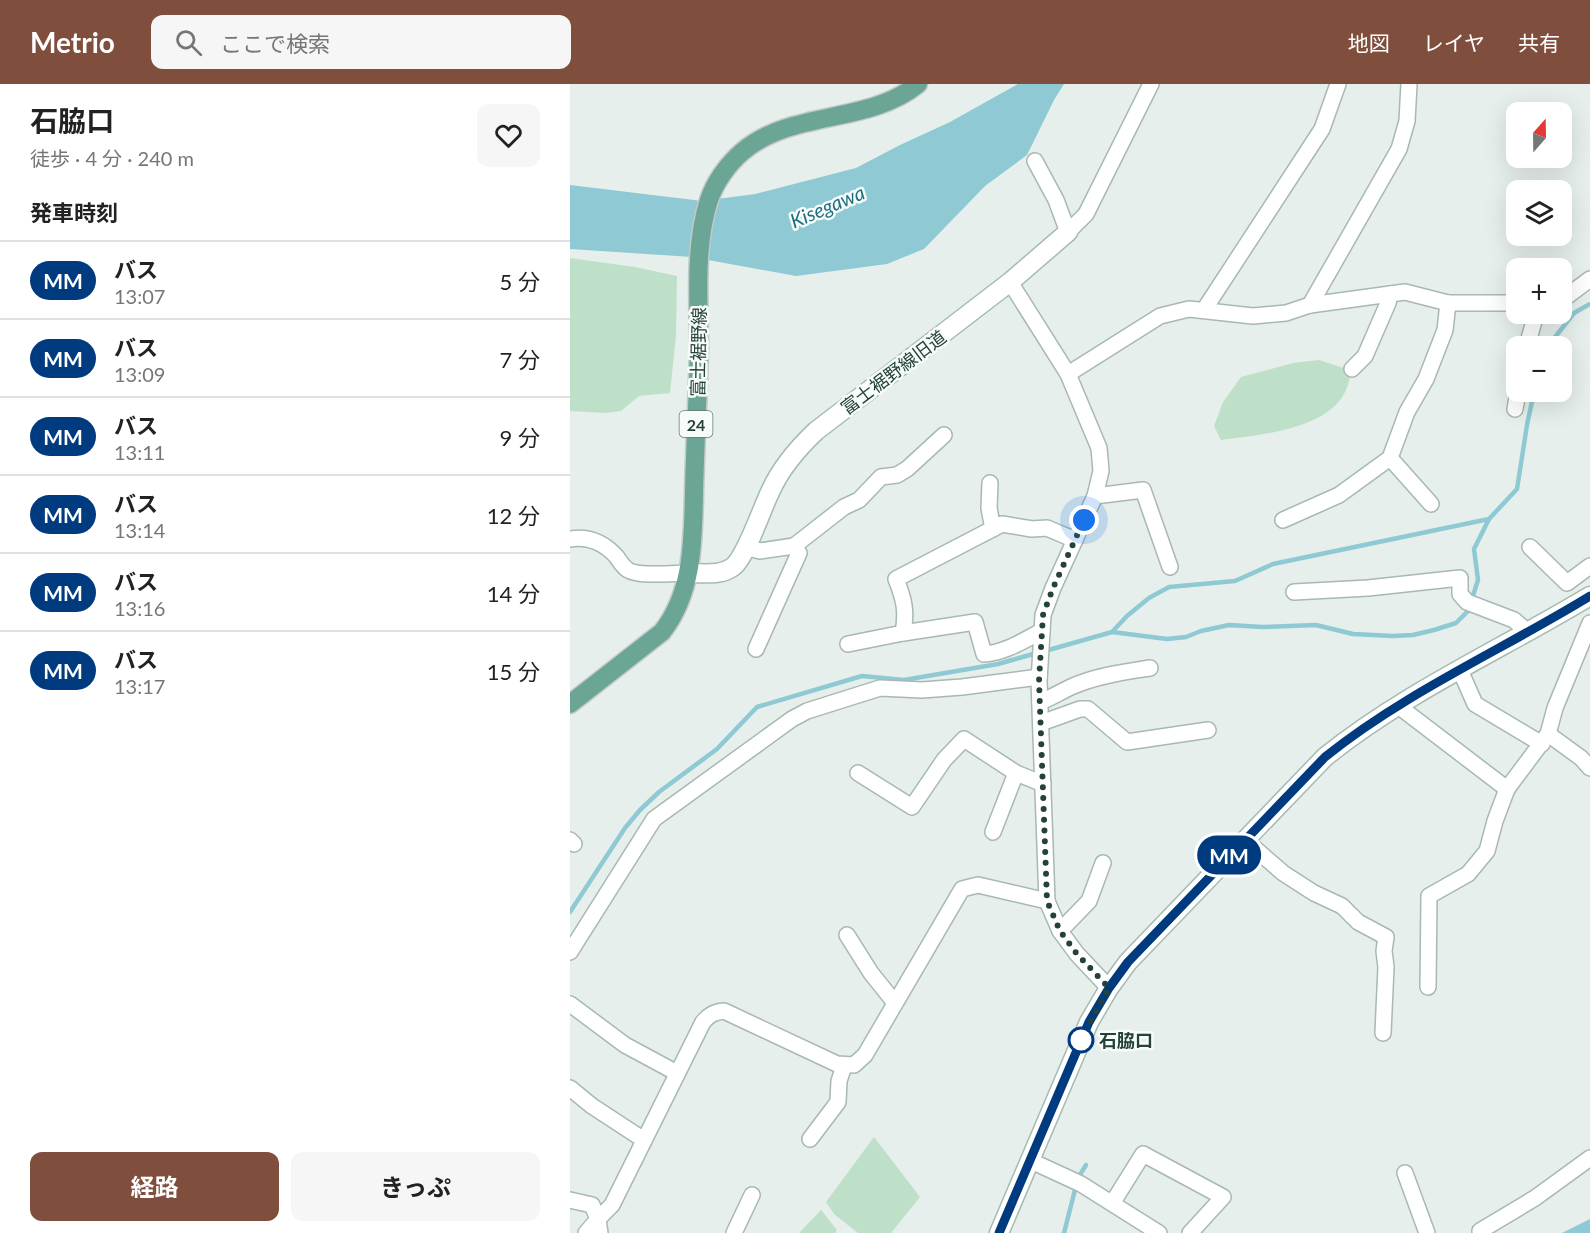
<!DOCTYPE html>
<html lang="ja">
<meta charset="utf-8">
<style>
:root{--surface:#fff;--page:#f6f6f6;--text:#222;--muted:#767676;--line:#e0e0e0;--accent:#804e3d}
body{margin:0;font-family:Lato,"Noto Sans JP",sans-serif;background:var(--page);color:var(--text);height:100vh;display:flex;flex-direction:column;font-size:22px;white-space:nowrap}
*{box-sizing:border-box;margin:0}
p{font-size:20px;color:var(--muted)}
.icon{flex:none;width:33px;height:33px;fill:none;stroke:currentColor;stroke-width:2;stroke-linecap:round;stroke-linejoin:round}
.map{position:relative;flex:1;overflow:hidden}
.details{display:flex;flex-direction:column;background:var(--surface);width:570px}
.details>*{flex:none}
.badge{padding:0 12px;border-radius:20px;font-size:21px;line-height:39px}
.needle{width:39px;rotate:20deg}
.tools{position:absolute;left:936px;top:18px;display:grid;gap:12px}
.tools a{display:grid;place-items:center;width:66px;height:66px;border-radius:12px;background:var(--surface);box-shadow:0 6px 24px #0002;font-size:30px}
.you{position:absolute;width:30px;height:30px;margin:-15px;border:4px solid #fff;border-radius:50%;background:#1a73e8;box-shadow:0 0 0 9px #1a73e833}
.map>.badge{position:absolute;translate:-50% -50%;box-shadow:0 0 0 3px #fff}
h2{padding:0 30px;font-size:22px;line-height:54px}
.round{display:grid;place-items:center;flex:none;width:63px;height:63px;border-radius:12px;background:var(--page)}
.head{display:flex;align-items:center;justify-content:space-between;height:102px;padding:0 30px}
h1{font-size:28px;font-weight:700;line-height:45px}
.primary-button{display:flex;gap:12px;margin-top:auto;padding:12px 30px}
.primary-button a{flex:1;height:69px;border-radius:12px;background:var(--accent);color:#fff;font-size:24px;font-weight:700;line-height:69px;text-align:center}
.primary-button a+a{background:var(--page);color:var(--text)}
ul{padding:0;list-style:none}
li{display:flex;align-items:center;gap:18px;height:78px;padding:0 30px;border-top:2px solid var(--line)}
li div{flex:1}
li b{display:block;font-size:22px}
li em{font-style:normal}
li .badge{min-width:66px;font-weight:700;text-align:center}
header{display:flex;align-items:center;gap:36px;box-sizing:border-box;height:84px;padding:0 30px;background:var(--accent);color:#fff}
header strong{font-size:28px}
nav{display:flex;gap:33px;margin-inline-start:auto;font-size:21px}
.search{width:420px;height:54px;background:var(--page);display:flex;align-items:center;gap:15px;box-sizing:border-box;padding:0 21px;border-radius:12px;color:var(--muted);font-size:22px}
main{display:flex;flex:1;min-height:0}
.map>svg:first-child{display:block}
.green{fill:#bfe0c8}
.water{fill:#8ec9d4}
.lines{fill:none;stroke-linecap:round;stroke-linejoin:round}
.stream{stroke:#8ec9d4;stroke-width:4.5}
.street-casing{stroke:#a8b8b2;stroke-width:18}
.secondary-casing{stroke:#a4bbb3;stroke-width:21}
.primary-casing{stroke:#c2cac8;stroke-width:21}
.street{stroke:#fff;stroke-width:15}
.secondary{stroke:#fff;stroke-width:18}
.primary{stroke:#6aa596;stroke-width:18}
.line-casing{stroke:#fff;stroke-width:14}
.line{stroke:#003b80;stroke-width:9}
.walk{stroke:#24423a;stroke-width:6;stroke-dasharray:0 10.8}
.stop-dot{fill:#fff;stroke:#003b80;stroke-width:3}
.labels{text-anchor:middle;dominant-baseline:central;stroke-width:5;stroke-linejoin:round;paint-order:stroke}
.shield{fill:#f7fbf9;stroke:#637a73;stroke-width:1.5}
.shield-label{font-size:16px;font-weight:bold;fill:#24423a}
.street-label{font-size:18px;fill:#24423a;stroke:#f7fbf9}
.stop-label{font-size:18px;font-weight:bold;fill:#24423a;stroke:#f7fbf9;text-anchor:start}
.water-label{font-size:20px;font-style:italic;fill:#1c6f80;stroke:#f7fbf9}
</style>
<header>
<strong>Metrio</strong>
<div class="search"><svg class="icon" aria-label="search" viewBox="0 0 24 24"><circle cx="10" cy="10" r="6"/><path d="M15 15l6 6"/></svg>ここで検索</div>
<nav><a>地図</a><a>レイヤ</a><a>共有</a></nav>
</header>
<main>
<section class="details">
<div class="head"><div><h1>石脇口</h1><p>徒歩 · 4 分 · 240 m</p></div><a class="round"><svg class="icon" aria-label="heart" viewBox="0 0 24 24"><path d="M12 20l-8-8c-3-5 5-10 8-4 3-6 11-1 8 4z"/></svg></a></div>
<h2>発車時刻</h2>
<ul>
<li><span class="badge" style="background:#003b80;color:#fff">MM</span><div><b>バス</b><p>13:07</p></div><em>5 分</em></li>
<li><span class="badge" style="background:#003b80;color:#fff">MM</span><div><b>バス</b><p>13:09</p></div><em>7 分</em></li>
<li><span class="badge" style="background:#003b80;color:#fff">MM</span><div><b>バス</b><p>13:11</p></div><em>9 分</em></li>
<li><span class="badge" style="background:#003b80;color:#fff">MM</span><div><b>バス</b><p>13:14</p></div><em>12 分</em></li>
<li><span class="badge" style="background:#003b80;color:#fff">MM</span><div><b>バス</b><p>13:16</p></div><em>14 分</em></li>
<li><span class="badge" style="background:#003b80;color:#fff">MM</span><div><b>バス</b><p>13:17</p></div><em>15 分</em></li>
</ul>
<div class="primary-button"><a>経路</a><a>きっぷ</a></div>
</section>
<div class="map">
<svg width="1020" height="1149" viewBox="0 0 1020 1149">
<rect width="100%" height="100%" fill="#e6efeb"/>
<g class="green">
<path d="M0,174l65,9 42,9 -1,60 -6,57 -31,3 -18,15 -15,2 -36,-2z"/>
<path d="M749,276l28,9 3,4c-3,56 -87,61 -129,67l-7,-14 9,-24 18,-25 52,-14z"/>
<path d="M304,1053l46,60 -29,36h-33l-24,-19 -8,-12z"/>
<path d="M251,1126l16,20 -2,3h-36z"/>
</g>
<g class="water">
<path d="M448,0h46l-10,16 -27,55 -42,31 -61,63 -37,15 -91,12 -104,-19 -122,-8v-64l132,16 53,-7 101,-26 44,-23 50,-23z"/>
<path d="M1020,1135v14h-28z"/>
</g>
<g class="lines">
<g class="stream">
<path d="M978,262l26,-33 16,-9"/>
<path d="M542,548l55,7 19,-2 15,-6 28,-6 33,2 54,-2 37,9 40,2 20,-1 21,-5 22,-7 12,-12 10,-31 -4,-31 15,-30"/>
<path d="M475,567l67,-19 15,-16 22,-18 20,-11 66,-6 38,-17 216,-45 28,-30 10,-64 7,-33"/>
<path d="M0,828l55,-84 15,-18 19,-18 58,-43 40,-42 105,-31 42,4 94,-16 39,-11"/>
<path d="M508,1094l8,-13"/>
<path d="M494,1149l12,-47"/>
</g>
<defs>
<g id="street">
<path d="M465,77l21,39 12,32 18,-18 65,-130"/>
<path d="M440,198l58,92 31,74 2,23 -6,25 -42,92 -10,27 -4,66 8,220 13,30 17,23 32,34"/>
<path d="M992,216l28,-21"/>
<path d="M740,221l89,-156 8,-28 2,-37"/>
<path d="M634,226l118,-181 16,-45"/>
<path d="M957,262l9,-32"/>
<path d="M782,285l13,-13 23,-53 2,-9"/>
<path d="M498,290l92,-58 29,-7 64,7 33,-3 24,-8 95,-13 43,11h68"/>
<path d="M945,325l3,-17"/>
<path d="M820,374l41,46"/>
<path d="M420,399l-1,25 4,21"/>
<path d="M525,412l48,-6 27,77"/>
<path d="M713,436l56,-25 51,-37 17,-46 19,-33 19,-49 3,-27"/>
<path d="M0,455c18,-3 33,3 46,17 3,4 7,11 12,14 11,7 46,3 61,3"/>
<path d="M224,462l50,-39 15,-7 22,-23 16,-2 10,-6 37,-34"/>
<path d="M175,463l15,4 34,-5 5,7 -43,96"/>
<path d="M960,463l37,36 23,-17"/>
<path d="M724,508l74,-4 92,-10v16l7,8 47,18 14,12"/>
<path d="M333,549c4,-22 1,-34 -7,-54l106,-55 30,5 15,-1 28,12"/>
<path d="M278,560l55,-11 72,-11 9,32c21,-1 40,-14 58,-23"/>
<path d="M890,586l15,34 67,40"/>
<path d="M470,618c11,-4 20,-10 31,-15 24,-11 53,-15 79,-19"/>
<path d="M827,621l110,84"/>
<path d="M471,639l39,-14h8l39,33 81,-12"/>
<path d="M978,650l33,24 9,10"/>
<path d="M288,689l54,34 32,-47 20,-21 52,34 27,11"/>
<path d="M423,748l23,-59"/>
<path d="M674,755l39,34 31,20 28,13 16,16 28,15 -2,14 2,16 -3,66"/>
<path d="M0,756l4,4"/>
<path d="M490,847l29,-30 14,-38"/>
<path d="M277,851l24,38 24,30"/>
<path d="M0,868l84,-133 138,-100 15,-8 73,-23 42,2 40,-3 77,-10"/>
<path d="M858,903l1,-91 39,-22 19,-23 8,-30 12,-32 41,-55 7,-26 35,-85"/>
<path d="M0,920l55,41 52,28"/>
<path d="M0,1004l22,18 52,34"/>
<path d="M240,1055l28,-37 1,-21 5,-15"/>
<path d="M459,1076l52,24 78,49"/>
<path d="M835,1089l22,60"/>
<path d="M0,1116l22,5 6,14 -12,14"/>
<path d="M543,1118l30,-48 80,43 -33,36"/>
<path d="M910,1147l55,-33 55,-40"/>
<path d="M30,1149l-2,-14 14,-14 91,-183c6,-7 11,-10 21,-11l113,53 17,1 11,-10 97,-166 16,-4 69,16"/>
<path d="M164,1149l18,-38"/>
</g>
<g id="secondary">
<path d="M119,489c15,0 33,3 45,-7 13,-12 28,-58 37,-76 11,-24 27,-42 45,-59l194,-149 58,-50"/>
<path d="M429,1149l90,-211 20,-34 19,-26 197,-205c81,-65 177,-108 265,-161"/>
</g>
<path id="primary" d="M0,620l92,-72c31,-39 31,-91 32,-139 1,-48 4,-96 5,-145 0,-48 -5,-102 10,-148 6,-18 19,-36 33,-48 50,-43 126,-27 176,-68"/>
</defs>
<use href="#street" class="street-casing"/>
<use href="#secondary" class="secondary-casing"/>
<use href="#primary" class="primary-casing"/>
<use href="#street" class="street"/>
<use href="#secondary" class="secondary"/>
<use href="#primary" class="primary"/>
</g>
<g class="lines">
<defs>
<path id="line" d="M429,1149l90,-211 20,-34 19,-26 197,-205c81,-65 177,-107 265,-161"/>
</defs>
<use href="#line" class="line-casing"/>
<use href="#line" class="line"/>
<path class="walk" d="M511,956l28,-52 -32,-34 -17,-23 -13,-30 -8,-220 4,-66 10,-27 31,-68"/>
</g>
<circle class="stop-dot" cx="511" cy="956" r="12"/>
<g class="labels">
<rect class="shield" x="109.5" y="327" width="33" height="26" rx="4.5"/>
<g class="shield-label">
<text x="126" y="340">24</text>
</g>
<g class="street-label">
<text transform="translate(128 268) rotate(-89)">富士裾野線</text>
<text transform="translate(323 288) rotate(-37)">富士裾野線旧道</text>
</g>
<g class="stop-label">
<text x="529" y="956">石脇口</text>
</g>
<g class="water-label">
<text transform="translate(257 122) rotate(-23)">Kisegawa</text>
</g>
</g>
</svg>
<div class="tools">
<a><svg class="needle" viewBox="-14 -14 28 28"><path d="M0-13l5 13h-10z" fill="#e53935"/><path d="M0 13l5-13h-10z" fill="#767676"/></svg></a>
<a><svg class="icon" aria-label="layers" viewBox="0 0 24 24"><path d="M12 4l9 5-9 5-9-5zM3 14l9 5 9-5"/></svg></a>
<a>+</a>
<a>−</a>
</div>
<div class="you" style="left:514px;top:436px"></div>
<b class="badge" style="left:659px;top:771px;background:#003b80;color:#fff">MM</b>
</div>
</main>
